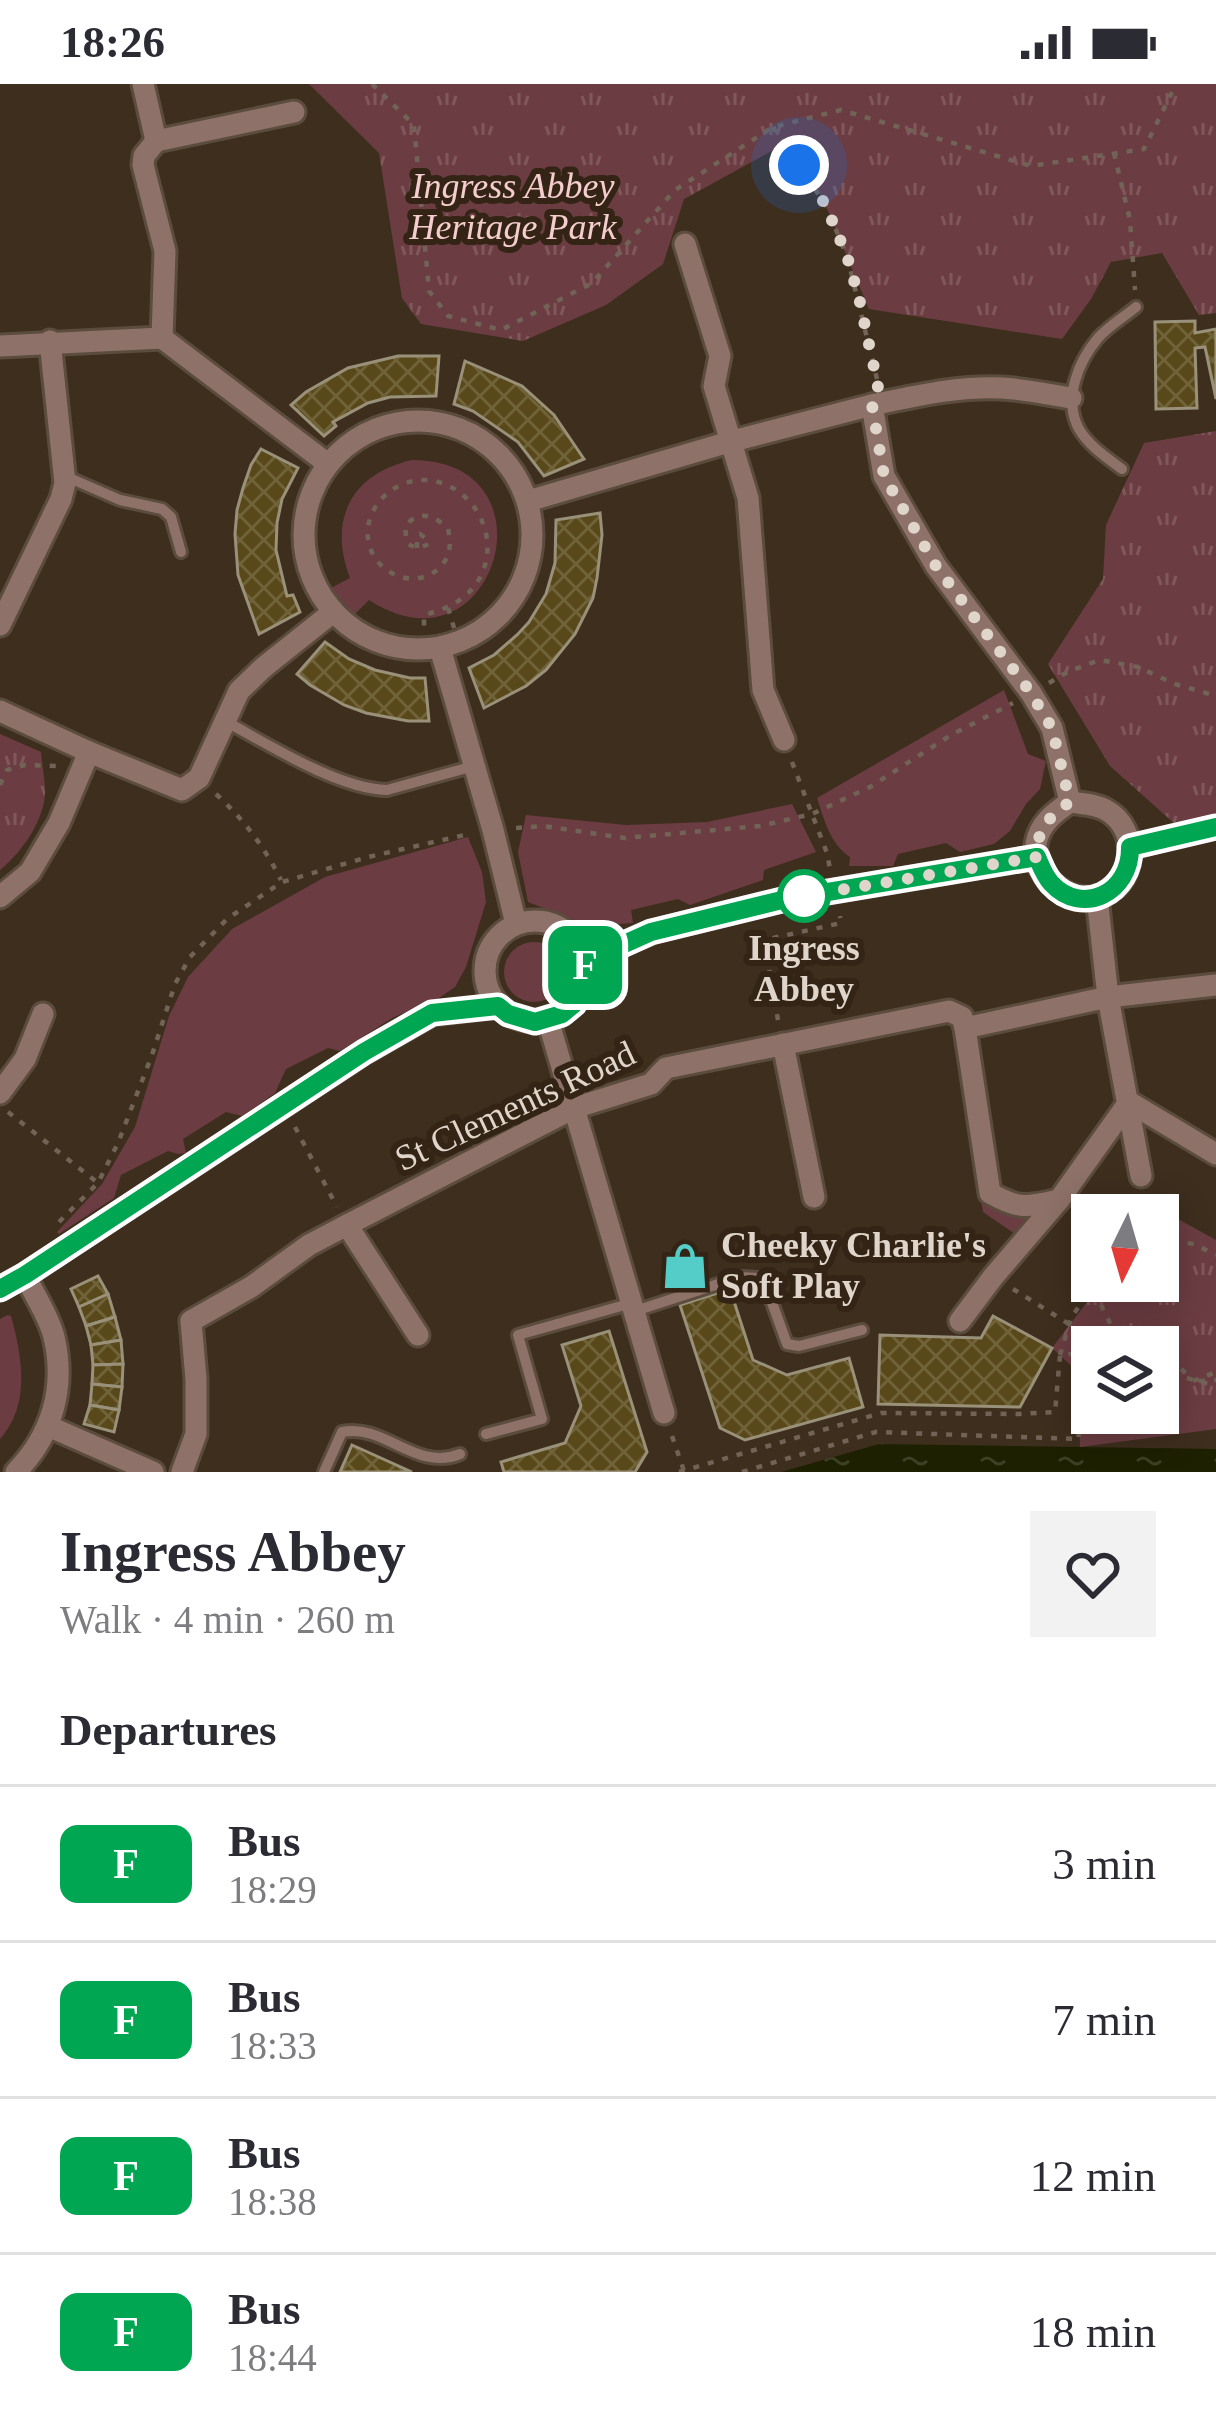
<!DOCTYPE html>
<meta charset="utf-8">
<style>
:root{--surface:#fff;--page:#f2f2f3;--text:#2b2b33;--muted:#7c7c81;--line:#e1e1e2}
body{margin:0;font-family:Georgia,serif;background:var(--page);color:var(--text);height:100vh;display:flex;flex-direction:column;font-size:45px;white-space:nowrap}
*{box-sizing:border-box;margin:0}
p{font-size:39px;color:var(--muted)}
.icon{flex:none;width:66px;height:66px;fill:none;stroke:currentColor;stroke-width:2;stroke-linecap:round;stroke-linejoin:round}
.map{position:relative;height:1388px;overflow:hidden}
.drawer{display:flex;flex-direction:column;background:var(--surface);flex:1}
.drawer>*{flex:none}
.badge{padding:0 24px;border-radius:18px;font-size:42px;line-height:78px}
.needle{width:78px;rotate:185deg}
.buttons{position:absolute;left:1071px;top:1110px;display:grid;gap:24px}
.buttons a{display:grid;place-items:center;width:108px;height:108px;border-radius:0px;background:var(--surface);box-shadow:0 6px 30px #0003;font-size:60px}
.you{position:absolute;width:60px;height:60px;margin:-30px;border:9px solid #fff;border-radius:50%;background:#1a73e8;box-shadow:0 0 0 18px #1a73e833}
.map>.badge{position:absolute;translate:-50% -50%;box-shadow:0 0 0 6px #fff}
h2{padding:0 60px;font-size:45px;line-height:108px}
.round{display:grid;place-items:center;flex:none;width:126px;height:126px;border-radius:0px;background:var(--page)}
.head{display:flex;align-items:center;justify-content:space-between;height:204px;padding:0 60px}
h1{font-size:57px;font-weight:800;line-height:90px}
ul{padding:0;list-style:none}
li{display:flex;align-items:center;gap:36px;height:156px;padding:0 60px;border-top:3px solid var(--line)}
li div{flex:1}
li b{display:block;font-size:45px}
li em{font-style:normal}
li .badge{min-width:132px;font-weight:700;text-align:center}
.status{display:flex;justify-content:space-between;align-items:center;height:84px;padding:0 60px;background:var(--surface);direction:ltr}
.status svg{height:33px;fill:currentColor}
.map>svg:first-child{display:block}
.green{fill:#6b3d42}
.park{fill:url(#park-tufts);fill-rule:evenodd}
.water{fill:url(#water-ripples)}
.building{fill:url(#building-cross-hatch);stroke:#999179;stroke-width:3}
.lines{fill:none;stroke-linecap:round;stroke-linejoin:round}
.service-casing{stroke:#5b4c3d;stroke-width:16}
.minor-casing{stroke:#5b4c3d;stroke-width:27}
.path{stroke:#716355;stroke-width:4.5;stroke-dasharray:6 9;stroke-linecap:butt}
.service{stroke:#8e7269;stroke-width:10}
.minor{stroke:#8e7269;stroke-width:21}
.line-casing{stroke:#fff;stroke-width:27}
.line{stroke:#00a651;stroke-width:18}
.walk{stroke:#dfd5cb;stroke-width:12;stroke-dasharray:0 21.6}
.stop-dot{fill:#fff;stroke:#00a651;stroke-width:6}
.labels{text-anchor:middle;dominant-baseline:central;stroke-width:12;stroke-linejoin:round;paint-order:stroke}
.park-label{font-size:36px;font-style:italic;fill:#f5cdcf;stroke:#332415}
.stop-label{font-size:36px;font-weight:bold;fill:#dfd5cb;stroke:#332415}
.street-label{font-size:36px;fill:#dfd5cb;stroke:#332415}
.poi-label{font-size:36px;font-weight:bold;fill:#dfd5cb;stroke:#332415;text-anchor:start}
</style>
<div class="status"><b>18:26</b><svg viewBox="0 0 49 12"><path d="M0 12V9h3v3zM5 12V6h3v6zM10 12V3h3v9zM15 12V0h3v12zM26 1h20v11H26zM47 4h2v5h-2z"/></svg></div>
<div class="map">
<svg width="1216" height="1388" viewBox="0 0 1216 1388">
<defs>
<pattern id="park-tufts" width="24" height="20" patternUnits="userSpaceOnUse" patternTransform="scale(3)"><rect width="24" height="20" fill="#6b3d42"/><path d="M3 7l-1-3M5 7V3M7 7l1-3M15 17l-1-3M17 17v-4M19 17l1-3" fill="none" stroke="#80585c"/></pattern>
<pattern id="water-ripples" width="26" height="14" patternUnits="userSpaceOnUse" patternTransform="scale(3)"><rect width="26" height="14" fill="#1d2001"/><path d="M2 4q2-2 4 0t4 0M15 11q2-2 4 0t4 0" fill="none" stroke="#3d4025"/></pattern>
<pattern id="building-cross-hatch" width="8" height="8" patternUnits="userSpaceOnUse" patternTransform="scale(3)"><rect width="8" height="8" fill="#594819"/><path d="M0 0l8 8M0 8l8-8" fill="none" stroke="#706239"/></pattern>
</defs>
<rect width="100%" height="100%" fill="#3e2e1e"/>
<g class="green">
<path d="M412,376c148,0 83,222 -43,140l-15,15 -23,-27 19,-10c-22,-57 0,-104 62,-118z"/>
<path d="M1004,606l24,64 18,7 -6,28 -14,15 -16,27 -16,13 -34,8 -14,-9 -48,11 -5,12h-44l1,-9c-20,-13 -26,-38 -33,-59z"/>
<path d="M792,720l24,48 -52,18 -1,10 -73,25 -12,-6 -47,11 2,13 -44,3 -61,-24 -10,-50 8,-37 100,10 81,-3z"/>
<path d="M468,753l14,35 4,30 -20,65 -11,20 -22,15 -39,15 -54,34 -12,-3 -42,21 -11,24 -33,23 -16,-4 -43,27 3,14 -8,1 -10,-3 -47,24 -7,23 -55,36 -2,-2 45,-48 33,-57 34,-111 19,-39 44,-48 93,-52z"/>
<circle cx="534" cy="888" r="30"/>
<path d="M983,1111l54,14 -3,13 -6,-5 -4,2 8,7 -11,12 -38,-26 -2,-12z"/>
<path d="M7,1231l4,1c11,41 20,88 -11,123v-120z"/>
</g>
<g class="park">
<path d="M309,0h907v229l-17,2 -37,-62 -51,9 -20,37 -29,40 -193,-30 -44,-105 -35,-63 -106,58 -21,65 -57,41 -83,36 -102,-17 -19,-26 -23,-145z"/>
<path d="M1216,347v383l-41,10 -65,-58 -62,-102 55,-85 3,-54 38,-82z"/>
<path d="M0,650l41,18c1,13 4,27 4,41 -1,28 -24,60 -45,77z"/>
<path d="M1158,1124l58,32v189l-136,18 -3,-76 -25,-23 51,-67h55v-66h-5zM1092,1263h66v66h-66z"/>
</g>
<path class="water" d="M879,1360l337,5v23h-435z"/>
<g class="building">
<path d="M1195,237v12l21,-4v70l-11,-52 -10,1 2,60 -41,1 -1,-87z"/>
<path d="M398,272h41l-3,40 -46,1 -22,6 -35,19 3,4 -12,10 -33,-31 15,-13 42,-24z"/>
<path d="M465,277l57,25 32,29 30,44 -40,17 -26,-34 -45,-31 -19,-7z"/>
<path d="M261,365l37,19 -16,31 -5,24 -1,27 11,46 6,-1 7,17 -41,22 -21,-59 -3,-41 2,-24 6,-22 8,-23z"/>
<path d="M600,429l2,22 -5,43 -4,20 -18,36 -29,36 -20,16 -42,22 -15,-40 25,-13 23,-20 12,-13 17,-28 9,-31 1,-43z"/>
<path d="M325,558l24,17 26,11 35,8h15l4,43h-21l-42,-8 -22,-8 -34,-20 -13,-11z"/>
<path d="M98,1192l10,18 -29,13 -8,-18z"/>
<path d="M730,1205l23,71 34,15 62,-17 14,49 -118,33 -25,-12 -40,-123z"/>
<path d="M108,1210l7,23 -29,9 -7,-19z"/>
<path d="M993,1232l59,32 -32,59 -142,-3 2,-69 101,3z"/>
<path d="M115,1233l6,23 -30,5 -5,-19z"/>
<path d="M609,1247l38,121 -12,20h-131l-3,-10 64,-19 16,-37 -19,-61z"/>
<path d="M121,1256l2,24 -30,1 -2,-20z"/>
<path d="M123,1280l-1,23 -30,-3 1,-19z"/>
<path d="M92,1300l30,3 -3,23 -29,-5z"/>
<path d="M90,1321l29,5 -5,22 -30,-8z"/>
<path d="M352,1361l60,27h-72z"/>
</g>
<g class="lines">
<defs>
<g id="service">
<path d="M1122,385c-15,-11 -33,-23 -43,-40 -16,-30 -1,-67 19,-91 11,-12 26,-21 38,-31"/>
<path d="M65,392l55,24 42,9 9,8 10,35"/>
<path d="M227,638c42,23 112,67 160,68l87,-24"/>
<path d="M0,1205l25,-14"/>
<path d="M635,1227l105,-34 18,1 12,19 17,47 12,2 63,-16"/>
<path d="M486,1350l56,-15 -24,-84 114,-32"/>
<path d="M324,1388l18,-40c42,-9 74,40 118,22"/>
</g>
<g id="minor">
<path d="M143,0l13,57 -12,15 -1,9 22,86 -3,87 166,126"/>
<path d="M156,57l138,-29"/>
<path d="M685,160l35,112 -6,30 34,112 15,192 21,50"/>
<path d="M0,262l162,-8"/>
<circle cx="418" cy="451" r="114"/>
<path d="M528,417l201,-59 143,-37"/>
<path d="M0,541l61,-126 4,-16 -15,-142"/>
<path d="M440,564l53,182 23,94"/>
<path d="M0,627l89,41 93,38 17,-12 40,-87 25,-24 69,-55"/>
<path d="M1070,718l-18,-74 -21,-35 -95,-127 -52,-90 -12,-71c47,-10 94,-21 142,-16 19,2 38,6 57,9"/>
<path d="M1070,718c12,2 26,2 36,8 35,19 31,77 -9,87 -30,7 -64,-21 -61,-53 3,-20 19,-32 34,-42z"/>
<path d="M1130,763l86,-20"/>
<path d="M0,813l30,-25 29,-49 30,-71"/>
<path d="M1097,813l11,100 33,179"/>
<circle cx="535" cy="887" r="50"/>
<path d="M584,877l67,-29 135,-33 251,-42"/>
<path d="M548,936l116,393"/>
<path d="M965,944l143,-31 108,-12"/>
<path d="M783,960l31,153"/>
<path d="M0,1009l25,-34 18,-45"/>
<path d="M347,1141l71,110"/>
<path d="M960,1237l33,-44 66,-77 70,-98 87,52"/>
<path d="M48,1342l105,46"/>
<path d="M16,1388c36,-37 50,-84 38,-135 -5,-21 -20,-42 -29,-62l340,-223 67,-38 66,-8"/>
<path d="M182,1388l14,-38v-55l-5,-58 60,-34 58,-42 38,-20 227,-117 77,-24 15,-16 283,-57 13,6 3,11 25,165c29,17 38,14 69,7"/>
</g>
</defs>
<use href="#service" class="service-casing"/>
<use href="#minor" class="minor-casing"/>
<g class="path">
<path d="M372,0l42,41 15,166 19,25 53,14 91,-47 83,-93 98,-63 68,-17 190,56 113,-17 32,-65"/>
<path d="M773,43l52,77 22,52 30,123"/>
<path d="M1114,69l16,67 5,70"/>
<path d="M417,464v-11l3,-3 8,6 1,4c-9,4 -13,5 -22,-1l-2,-16c12,-18 30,-12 43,2 4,16 2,30 -11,41 -26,21 -65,1 -69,-31 -4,-36 32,-65 66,-58 48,10 71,70 38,108 -13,15 -30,21 -48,26v17"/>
<path d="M448,524l7,23"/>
<path d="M1049,599l20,-12 31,-11 38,7 37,17 41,12"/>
<path d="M792,678l35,91 3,16"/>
<path d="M0,701l7,-15 18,-5 32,1"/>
<path d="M216,710c28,26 48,52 65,86"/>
<path d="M516,744l27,-2 82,12 135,-12 52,-12 58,-27 81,-52 62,-32"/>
<path d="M778,936l-14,-80 77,-17 -1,-7"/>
<path d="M8,1028l90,71"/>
<path d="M295,1043l42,80"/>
<path d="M1143,1116l1,15"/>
<path d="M59,1138l39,-39 20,-40 34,-88 23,-71 15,-27 37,-38 55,-37 86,-25 101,-23"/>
<path d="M1158,1155l36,5 22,11"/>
<path d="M1100,1197l-8,6 19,38 1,22"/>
<path d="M1013,1205l56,35"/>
<path d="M1158,1268l8,1 23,24"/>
<path d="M1060,1271l11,-37 21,-31"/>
<path d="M1158,1286l58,16"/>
<path d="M1193,1297l23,-9"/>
<path d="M1199,1297l17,-1"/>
<path d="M672,1352l12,35"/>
<path d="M679,1388l202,-59 138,1 36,-2 5,-57 32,-3"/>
<path d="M742,1388l134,-40 203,7 -6,-70 19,-3"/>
</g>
<use href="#service" class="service"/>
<use href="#minor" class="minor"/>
</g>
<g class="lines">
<defs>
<path id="line" d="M0,1205l25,-14 339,-223 68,-39 66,-7 10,8 27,8 27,-8 12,-10 7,-13 4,-15 -1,-14 67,-30 135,-33 251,-42c4,9 7,18 14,26 31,34 80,10 79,-36l86,-20"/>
</defs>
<use href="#line" class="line-casing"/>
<use href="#line" class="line"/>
<path class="walk" d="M799,81l26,39 22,52 12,42 19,88 -6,19 12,71 52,90 95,127 21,35 18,74c-21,14 -34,28 -33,55l-233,39"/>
</g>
<defs>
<symbol id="shop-bare" viewBox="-9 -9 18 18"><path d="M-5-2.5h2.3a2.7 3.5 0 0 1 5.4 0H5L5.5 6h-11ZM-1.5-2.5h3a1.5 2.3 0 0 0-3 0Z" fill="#54cdc8" stroke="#332415" stroke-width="2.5" paint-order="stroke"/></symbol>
</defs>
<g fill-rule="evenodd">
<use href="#shop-bare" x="652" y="1149" width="66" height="66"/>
</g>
<circle class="stop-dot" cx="804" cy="812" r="24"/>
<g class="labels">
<g class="park-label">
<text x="513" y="102">Ingress Abbey<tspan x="513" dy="41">Heritage Park</tspan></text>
</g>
<g class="stop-label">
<text x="804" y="864">Ingress<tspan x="804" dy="41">Abbey</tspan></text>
</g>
<g class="street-label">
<text transform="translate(515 1022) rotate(-25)">St Clements Road</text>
</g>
<g class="poi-label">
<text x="721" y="1161">Cheeky Charlie's<tspan x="721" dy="41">Soft Play</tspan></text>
</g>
</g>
</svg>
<div class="buttons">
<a><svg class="needle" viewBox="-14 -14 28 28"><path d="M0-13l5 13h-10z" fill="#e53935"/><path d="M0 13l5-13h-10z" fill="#7c7c81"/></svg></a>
<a><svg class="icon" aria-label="layers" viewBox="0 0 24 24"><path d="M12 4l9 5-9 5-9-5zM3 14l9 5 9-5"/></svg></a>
</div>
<div class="you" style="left:799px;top:81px"></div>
<b class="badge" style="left:585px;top:881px;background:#00a651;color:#fff">F</b>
</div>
<section class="drawer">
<div class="head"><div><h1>Ingress Abbey</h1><p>Walk · 4 min · 260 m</p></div><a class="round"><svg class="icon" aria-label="heart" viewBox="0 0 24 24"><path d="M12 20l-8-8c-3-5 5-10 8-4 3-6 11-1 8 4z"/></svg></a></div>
<h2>Departures</h2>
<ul>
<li><span class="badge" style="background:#00a651;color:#fff">F</span><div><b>Bus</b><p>18:29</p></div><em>3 min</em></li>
<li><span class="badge" style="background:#00a651;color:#fff">F</span><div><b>Bus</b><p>18:33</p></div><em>7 min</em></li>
<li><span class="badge" style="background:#00a651;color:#fff">F</span><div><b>Bus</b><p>18:38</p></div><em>12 min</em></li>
<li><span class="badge" style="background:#00a651;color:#fff">F</span><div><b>Bus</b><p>18:44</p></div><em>18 min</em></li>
</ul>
</section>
